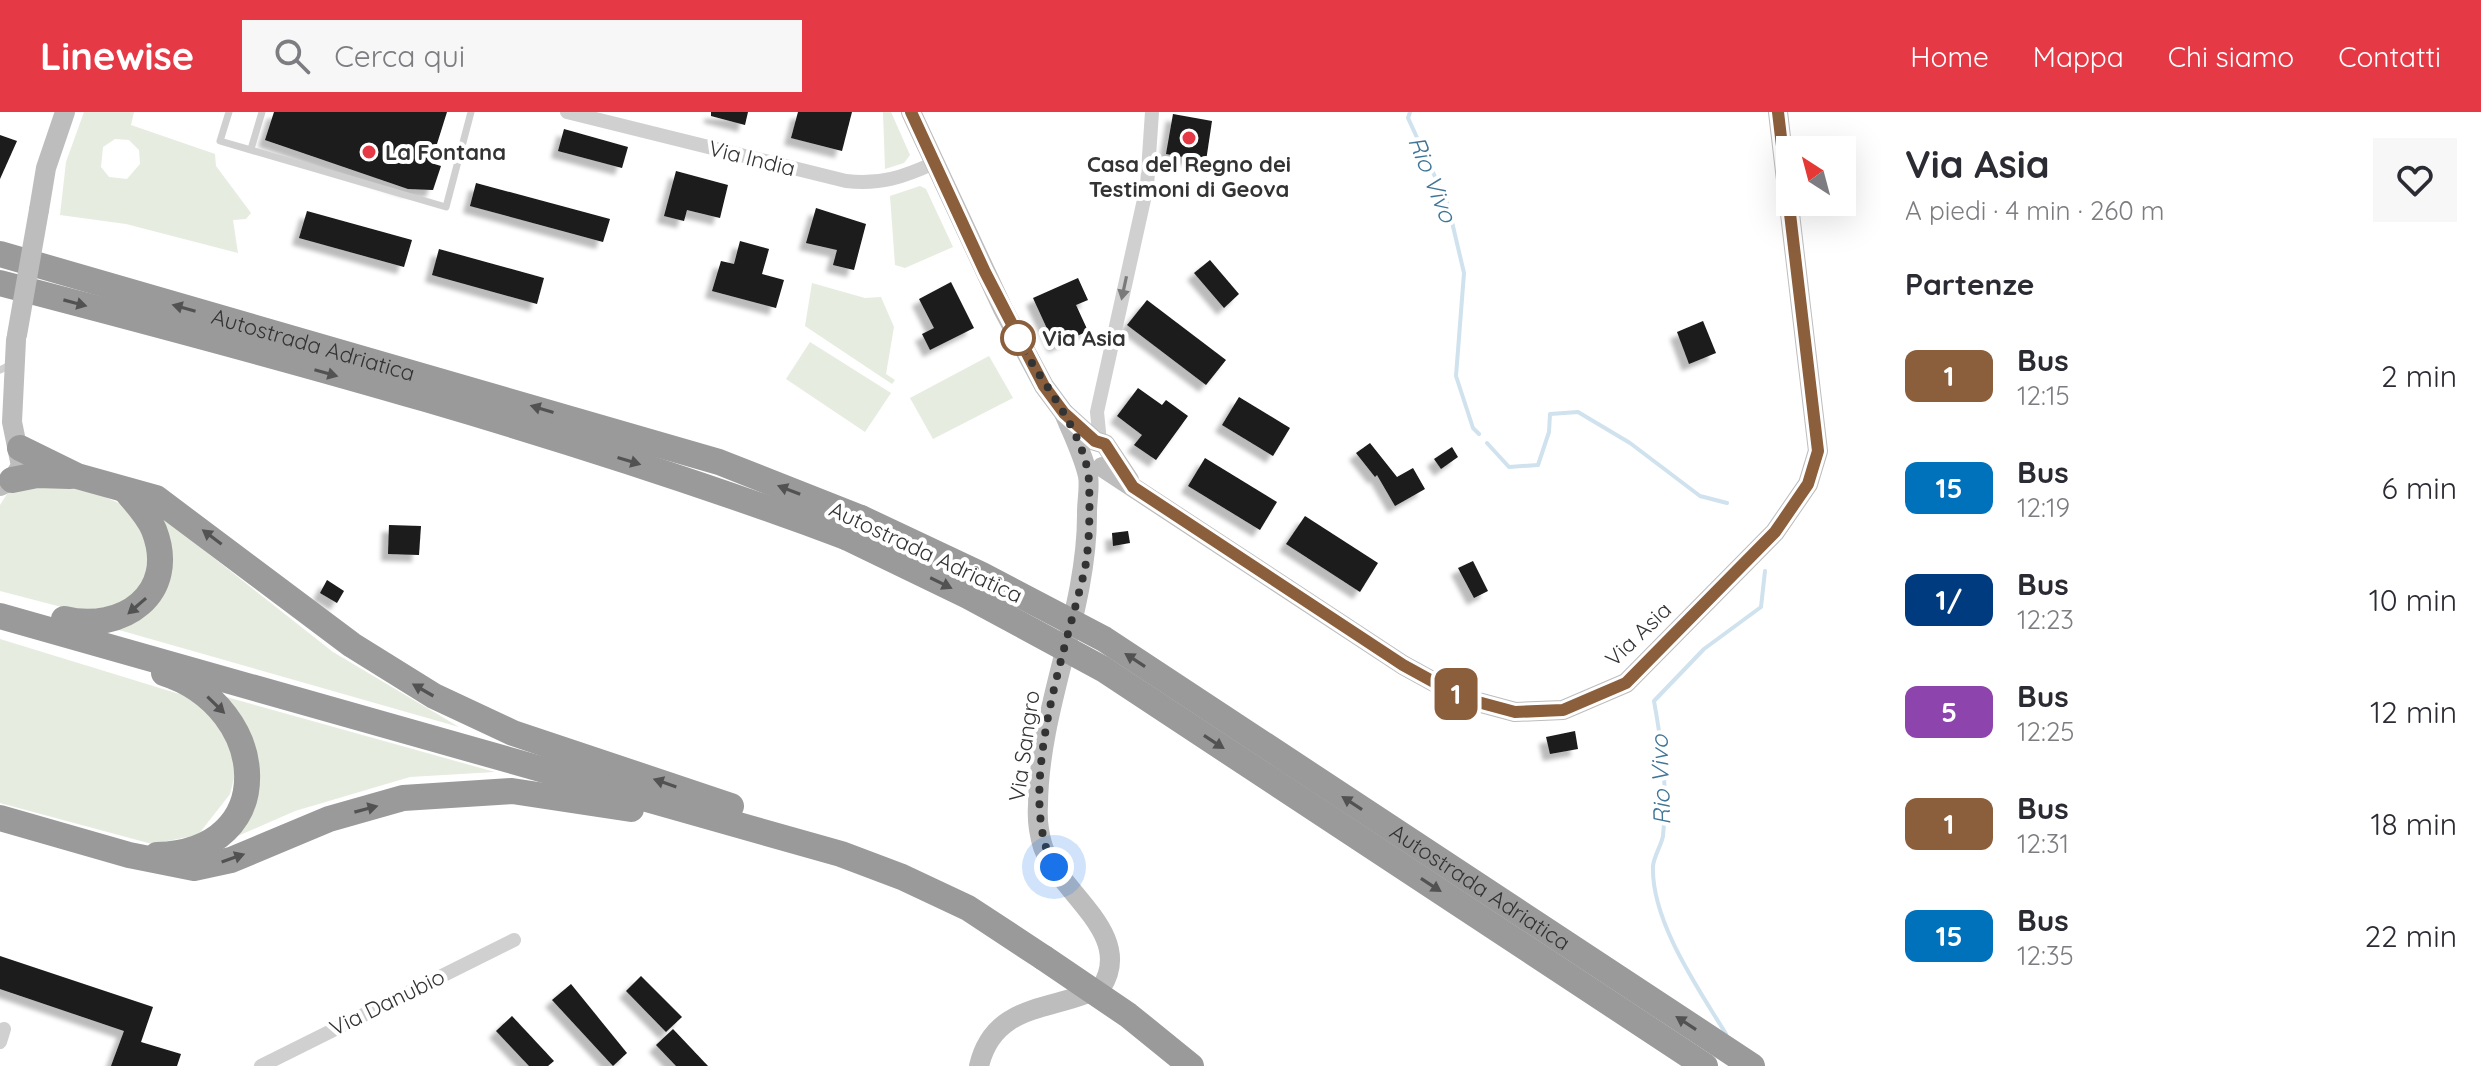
<!DOCTYPE html>
<html lang="it">
<meta charset="utf-8">
<style>
:root{--surface:#fff;--page:#f7f7f7;--text:#2b2b33;--muted:#7c7c81;--accent:#e63946}
body{margin:0;font-family:Quicksand,sans-serif;background:var(--page);color:var(--text);height:100vh;display:flex;flex-direction:column;font-size:30px;white-space:nowrap}
*{box-sizing:border-box;margin:0}
p{font-size:26px;color:var(--muted)}
.icon{flex:none;width:44px;height:44px;fill:none;stroke:currentColor;stroke-width:2;stroke-linecap:round;stroke-linejoin:round}
.map{position:relative;flex:1;overflow:hidden}
.sheet{display:flex;flex-direction:column;background:var(--surface);width:600px}
.sheet>*{flex:none}
.badge{padding:0 16px;border-radius:12px;font-size:28px;line-height:52px}
.needle{width:52px;rotate:324deg}
.fabs{position:absolute;left:1776px;top:24px;display:grid;gap:16px}
.fabs a{display:grid;place-items:center;width:80px;height:80px;border-radius:0px;background:var(--surface);box-shadow:0 8px 32px #0002;font-size:40px}
.you{position:absolute;width:40px;height:40px;margin:-20px;border:6px solid #fff;border-radius:50%;background:#1a73e8;box-shadow:0 0 0 12px #1a73e833}
.map>.badge{position:absolute;translate:-50% -50%;box-shadow:0 0 0 4px #fff}
h2{padding:0 24px;font-size:30px;line-height:72px}
.round{display:grid;place-items:center;flex:none;width:84px;height:84px;border-radius:0px;background:var(--page)}
.headline{display:flex;align-items:center;justify-content:space-between;height:136px;padding:0 24px}
h1{font-size:38px;font-weight:700;line-height:60px}
ul{padding:0;list-style:none}
li{display:flex;align-items:center;gap:24px;height:112px;padding:0 24px}
li div{flex:1}
li b{display:block;font-size:30px}
li em{font-style:normal}
li .badge{min-width:88px;font-weight:700;text-align:center}
header{display:flex;align-items:center;gap:48px;box-sizing:border-box;height:112px;padding:0 40px;background:var(--accent);color:#fff}
header strong{font-size:38px}
nav{display:flex;gap:44px;margin-inline-start:auto;font-size:28px}
.search{width:560px;height:72px;background:var(--page);display:flex;align-items:center;gap:20px;box-sizing:border-box;padding:0 28px;border-radius:0px;color:var(--muted);font-size:30px}
main{display:flex;flex:1;min-height:0}
.map>svg:first-child{display:block}
.green{fill:#e6ecdf;fill-rule:evenodd}
.lines{fill:none;stroke-linecap:round;stroke-linejoin:round}
.stream{stroke:#cfe2ee;stroke-width:4}
.building{fill:#1a1a1a;filter:url(#shadow)}
.lane{stroke:#d0d0d0;stroke-width:7}
.street{stroke:#d0d0d0;stroke-width:14}
.secondary{stroke:#bdbdbd;stroke-width:20}
.highway{stroke:#9a9a9a;stroke-width:26}
.secondary-bridge{stroke:#bdbdbd;stroke-width:20}
.highway-bridge{stroke:#9a9a9a;stroke-width:26}
.oneway{fill:#7a7a7a}
.oneway2{fill:#525252}
.line-casing{stroke:#fff;stroke-width:18}
.line{stroke:#8b5e3c;stroke-width:12}
.walk{stroke:#333;stroke-width:8;stroke-dasharray:0 14.4}
.poi-dot{fill:#e63946;stroke:#fff;stroke-width:3}
.stop-dot{fill:#fff;stroke:#8b5e3c;stroke-width:4}
.labels{text-anchor:middle;dominant-baseline:central;stroke-width:8;stroke-linejoin:round;paint-order:stroke}
.poi-label{font-size:22px;font-weight:bold;fill:#333;stroke:#fff;text-anchor:start}
.street-label{font-size:22px;fill:#333;stroke:#fff}
.stop-label{font-size:22px;font-weight:bold;fill:#333;stroke:#fff;text-anchor:start}
.water-label{font-size:24px;font-style:italic;fill:#3f7597;stroke:#fff}
</style>
<header>
<strong>Linewise</strong>
<div class="search"><svg class="icon" aria-label="search" viewBox="0 0 24 24"><circle cx="10" cy="10" r="6"/><path d="M15 15l6 6"/></svg>Cerca qui</div>
<nav><a>Home</a><a>Mappa</a><a>Chi siamo</a><a>Contatti</a></nav>
</header>
<main>
<div class="map">
<svg width="1881" height="954" viewBox="0 0 1881 954">
<defs>
<filter id="shadow"><feDropShadow dx="-7" dy="7" stdDeviation="2" flood-color="#0004"/></filter>
</defs>
<rect width="100%" height="100%" fill="#fff"/>
<g class="green">
<path d="M84,0h50l-3,13 84,29 1,12 35,47 -5,6 -13,1 5,33 -112,-29 -66,-9 6,-53zM115,27l14,1 10,10 1,14 -13,15 -18,-2 -8,-10 2,-20z"/>
<path d="M883,0h8l19,43 -6,8 -19,6z"/>
<path d="M920,74l6,3 27,58 -48,21 -10,-3 -5,-69z"/>
<path d="M812,171l53,15 16,-1 13,30 -8,47 9,6 -3,4 -87,-58z"/>
<path d="M810,230l81,51 -26,39 -79,-53z"/>
<path d="M989,244l24,42 -80,41 -23,-41z"/>
<path d="M19,373l60,1 49,21 22,34 -6,44 -16,19 -51,7 -77,-20v-86l7,-11z"/>
<path d="M158,402l175,138 126,75 -340,-97 29,-21z"/>
<path d="M0,527l189,58 30,23 12,27 5,23 -6,24 -32,41 -46,9 -152,-41z"/>
<path d="M223,584l272,76 -85,5 -115,34 -89,39 37,-31z"/>
</g>
<g class="lines">
<g class="stream">
<path d="M1410,0l-2,6 40,87 16,68 -8,103 17,52 6,6"/>
<path d="M1487,331l22,24 29,-2 11,-33 1,-18 28,-2 52,31 70,53 27,7"/>
<path d="M1726,922c-28,-46 -75,-113 -73,-168 1,-10 8,-20 10,-30 5,-45 -1,-91 -9,-135l50,-52 57,-42 4,-36"/>
</g>
</g>
<g class="building">
<path d="M274,0h173l-16,51 10,3 -8,24 -25,-1 -143,-49z"/>
<path d="M711,0h37l-3,13 -34,-9z"/>
<path d="M798,0h54l-10,39 -51,-13z"/>
<path d="M1173,2l39,7 -6,40 -40,-7z"/>
<path d="M564,17l64,18 -6,21 -64,-17z"/>
<path d="M0,23l17,6 -17,38z"/>
<path d="M676,59l52,14 -8,33 -33,-8 -3,11 -20,-5z"/>
<path d="M476,71l134,36 -7,23 -133,-36z"/>
<path d="M816,96l50,16 -12,46 -21,-5 4,-15 -31,-7z"/>
<path d="M307,99l105,29 -8,27 -105,-29z"/>
<path d="M740,129l29,8 -7,25 22,6 -8,28 -64,-17 9,-30 13,3z"/>
<path d="M439,137l105,29 -7,26 -105,-29z"/>
<path d="M1210,148l29,34 -15,14 -30,-35z"/>
<path d="M1078,166l10,22 -12,5 12,26 -33,15 -22,-48z"/>
<path d="M951,170l23,46 -44,22 -8,-16 12,-6 -15,-29z"/>
<path d="M1147,188l79,60 -20,25 -79,-60z"/>
<path d="M1703,209l13,32 -27,11 -12,-32z"/>
<path d="M1138,276l24,17 4,-5 22,16 -32,44 -22,-15 8,-10 -25,-19z"/>
<path d="M1239,285l51,31 -17,28 -51,-31z"/>
<path d="M1370,331l27,34 16,-9 12,21 -30,17 -18,-31 -2,2 -19,-24z"/>
<path d="M1452,335l6,10 -17,12 -7,-10z"/>
<path d="M1205,346l72,44 -17,28 -72,-44z"/>
<path d="M1305,404l73,47 -18,29 -74,-48z"/>
<path d="M389,413l32,1 -2,29 -31,-1z"/>
<path d="M1128,419l2,12 -17,3 -1,-13z"/>
<path d="M1473,449l15,30 -14,7 -16,-30z"/>
<path d="M327,468l17,11 -7,12 -17,-10z"/>
<path d="M1575,619l3,18 -28,5 -4,-17z"/>
<path d="M0,844l153,51 -12,35 40,12 -4,12h-66l13,-35 -124,-42z"/>
<path d="M641,864l41,41 -16,15 -40,-41z"/>
<path d="M571,872l56,69 -14,13 -61,-66z"/>
<path d="M512,904l42,45 -6,5h-19l-33,-35z"/>
<path d="M673,917l35,37h-32l-20,-21z"/>
</g>
<g class="lines">
<g class="lane">
<path d="M229,0l-9,29 226,66 25,-95"/>
<path d="M251,37l11,-37"/>
<path d="M0,258l8,-4"/>
</g>
<g class="street">
<path d="M567,0l279,69c34,4 58,-4 88,-18"/>
<path d="M1100,330l-3,-30 50,-226 5,-74"/>
<path d="M0,930l4,-13"/>
<path d="M261,954l253,-126"/>
</g>
<g class="secondary">
<path d="M911,0l92,197 41,77 20,27 31,28 10,3 24,36"/>
<path d="M39,98l7,-42 19,-56"/>
<path d="M1102,355l301,198 60,33 52,14 48,-2 63,-27 149,-151 33,-48 10,-33 -40,-339"/>
<path d="M0,374l12,-6 9,-14 -9,-44 4,-82"/>
<path d="M979,954c15,-64 74,-55 122,-78 35,-53 -41,-95 -58,-141 -4,-13 -6,-28 -5,-42 1,-100 50,-194 49,-293 0,-12 3,-25 1,-36 -5,-22 -16,-43 -24,-63"/>
</g>
<g class="highway">
<path id="s1" d="M0,142l719,208 142,56"/>
<path d="M0,171c284,74 570,151 846,254"/>
<path d="M20,336l57,28 79,22 196,147 82,51 79,37 218,73"/>
<path d="M12,368l25,-5 33,1"/>
<path d="M0,504l841,238 61,23 66,31 76,50"/>
<path d="M64,507c58,14 115,-25 90,-89 -6,-15 -19,-28 -29,-40"/>
<path d="M0,706l129,37 65,13 37,-8 98,-41 74,-21 109,-7 119,18"/>
<path d="M157,743c125,-3 113,-148 7,-182"/>
</g>
<path class="secondary-bridge" d="M17,223l22,-125"/>
<g class="highway-bridge">
<path id="s2" d="M861,406l121,57 122,64 648,427"/>
<path d="M846,425l122,59 135,73 602,397"/>
<path d="M1044,846l84,57 63,51"/>
</g>
</g>
<defs><path id="oneway-solid" d="M-6-.8H1V-3.2L6.5 0L1 3.2V.8H-6Z" transform="scale(2)"/></defs>
<use class="oneway" href="#oneway-solid" transform="translate(1124 176) rotate(102)"/>
<g class="oneway2">
<use href="#oneway-solid" transform="translate(75 191) rotate(15)"/>
<use href="#oneway-solid" transform="translate(184 196) rotate(-164)"/>
<use href="#oneway-solid" transform="translate(326 261) rotate(16)"/>
<use href="#oneway-solid" transform="translate(542 297) rotate(-163)"/>
<use href="#oneway-solid" transform="translate(629 349) rotate(17)"/>
<use href="#oneway-solid" transform="translate(789 378) rotate(-159)"/>
<use href="#oneway-solid" transform="translate(212 425) rotate(-143)"/>
<use href="#oneway-solid" transform="translate(941 471) rotate(26)"/>
<use href="#oneway-solid" transform="translate(137 494) rotate(139)"/>
<use href="#oneway-solid" transform="translate(1135 548) rotate(-147)"/>
<use href="#oneway-solid" transform="translate(423 578) rotate(-150)"/>
<use href="#oneway-solid" transform="translate(216 593) rotate(44)"/>
<use href="#oneway-solid" transform="translate(1214 630) rotate(33)"/>
<use href="#oneway-solid" transform="translate(665 671) rotate(-161)"/>
<use href="#oneway-solid" transform="translate(1352 691) rotate(-147)"/>
<use href="#oneway-solid" transform="translate(366 697) rotate(-15)"/>
<use href="#oneway-solid" transform="translate(233 746) rotate(-19)"/>
<use href="#oneway-solid" transform="translate(1431 773) rotate(33)"/>
<use href="#oneway-solid" transform="translate(1686 911) rotate(-147)"/>
</g>
<g class="lines">
<defs>
<path id="line" d="M911,0l74,160 59,114 20,27 31,28 10,3 28,43 270,178 60,33 52,14 48,-2 63,-27 149,-151 33,-48 10,-33 -40,-339"/>
</defs>
<use href="#line" class="line-casing"/>
<use href="#line" class="line"/>
<path class="walk" d="M1018,226c18,39 67,91 71,143 1,27 1,70 -6,96 -19,78 -68,217 -29,290"/>
</g>
<g class="poi-dot">
<circle cx="1189" cy="26" r="8"/>
<circle cx="369" cy="40" r="8"/>
</g>
<circle class="stop-dot" cx="1018" cy="226" r="16"/>
<g class="labels">
<g class="poi-label">
<text x="385" y="40">La Fontana</text>
<text x="1189" y="52" text-anchor="middle">Casa del Regno dei<tspan x="1189" dy="25">Testimoni di Geova</tspan></text>
</g>
<g class="street-label">
<text transform="translate(752 46) rotate(14)">Via India</text>
<text stroke="none"><textPath href="#s1" startOffset="326">Autostrada Adriatica</textPath></text>
<text transform="translate(926 440) rotate(25)">Autostrada Adriatica</text>
<text transform="translate(1638 522) rotate(-44)">Via Asia</text>
<text transform="translate(1024 634) rotate(-82)">Via Sangro</text>
<text stroke="none"><textPath href="#s2" startOffset="722">Autostrada Adriatica</textPath></text>
<text transform="translate(387 890) rotate(-26)">Via Danubio</text>
</g>
<g class="stop-label">
<text x="1042" y="226">Via Asia</text>
</g>
<g class="water-label">
<text transform="translate(1433 67) rotate(68)">Rio Vivo</text>
<text transform="translate(1660 668) rotate(-92)">Rio Vivo</text>
</g>
</g>
</svg>
<div class="fabs">
<a><svg class="needle" viewBox="-14 -14 28 28"><path d="M0-13l5 13h-10z" fill="#e53935"/><path d="M0 13l5-13h-10z" fill="#7c7c81"/></svg></a>
</div>
<div class="you" style="left:1054px;top:755px"></div>
<b class="badge" style="left:1456px;top:582px;background:#8b5e3c;color:#fff">1</b>
</div>
<section class="sheet">
<div class="headline"><div><h1>Via Asia</h1><p>A piedi · 4 min · 260 m</p></div><a class="round"><svg class="icon" aria-label="heart" viewBox="0 0 24 24"><path d="M12 20l-8-8c-3-5 5-10 8-4 3-6 11-1 8 4z"/></svg></a></div>
<h2>Partenze</h2>
<ul>
<li><span class="badge" style="background:#8b5e3c;color:#fff">1</span><div><b>Bus</b><p>12:15</p></div><em>2 min</em></li>
<li><span class="badge" style="background:#0072bc;color:#fff">15</span><div><b>Bus</b><p>12:19</p></div><em>6 min</em></li>
<li><span class="badge" style="background:#003b80;color:#fff">1/</span><div><b>Bus</b><p>12:23</p></div><em>10 min</em></li>
<li><span class="badge" style="background:#8e44ad;color:#fff">5</span><div><b>Bus</b><p>12:25</p></div><em>12 min</em></li>
<li><span class="badge" style="background:#8b5e3c;color:#fff">1</span><div><b>Bus</b><p>12:31</p></div><em>18 min</em></li>
<li><span class="badge" style="background:#0072bc;color:#fff">15</span><div><b>Bus</b><p>12:35</p></div><em>22 min</em></li>
</ul>
</section>
</main>
